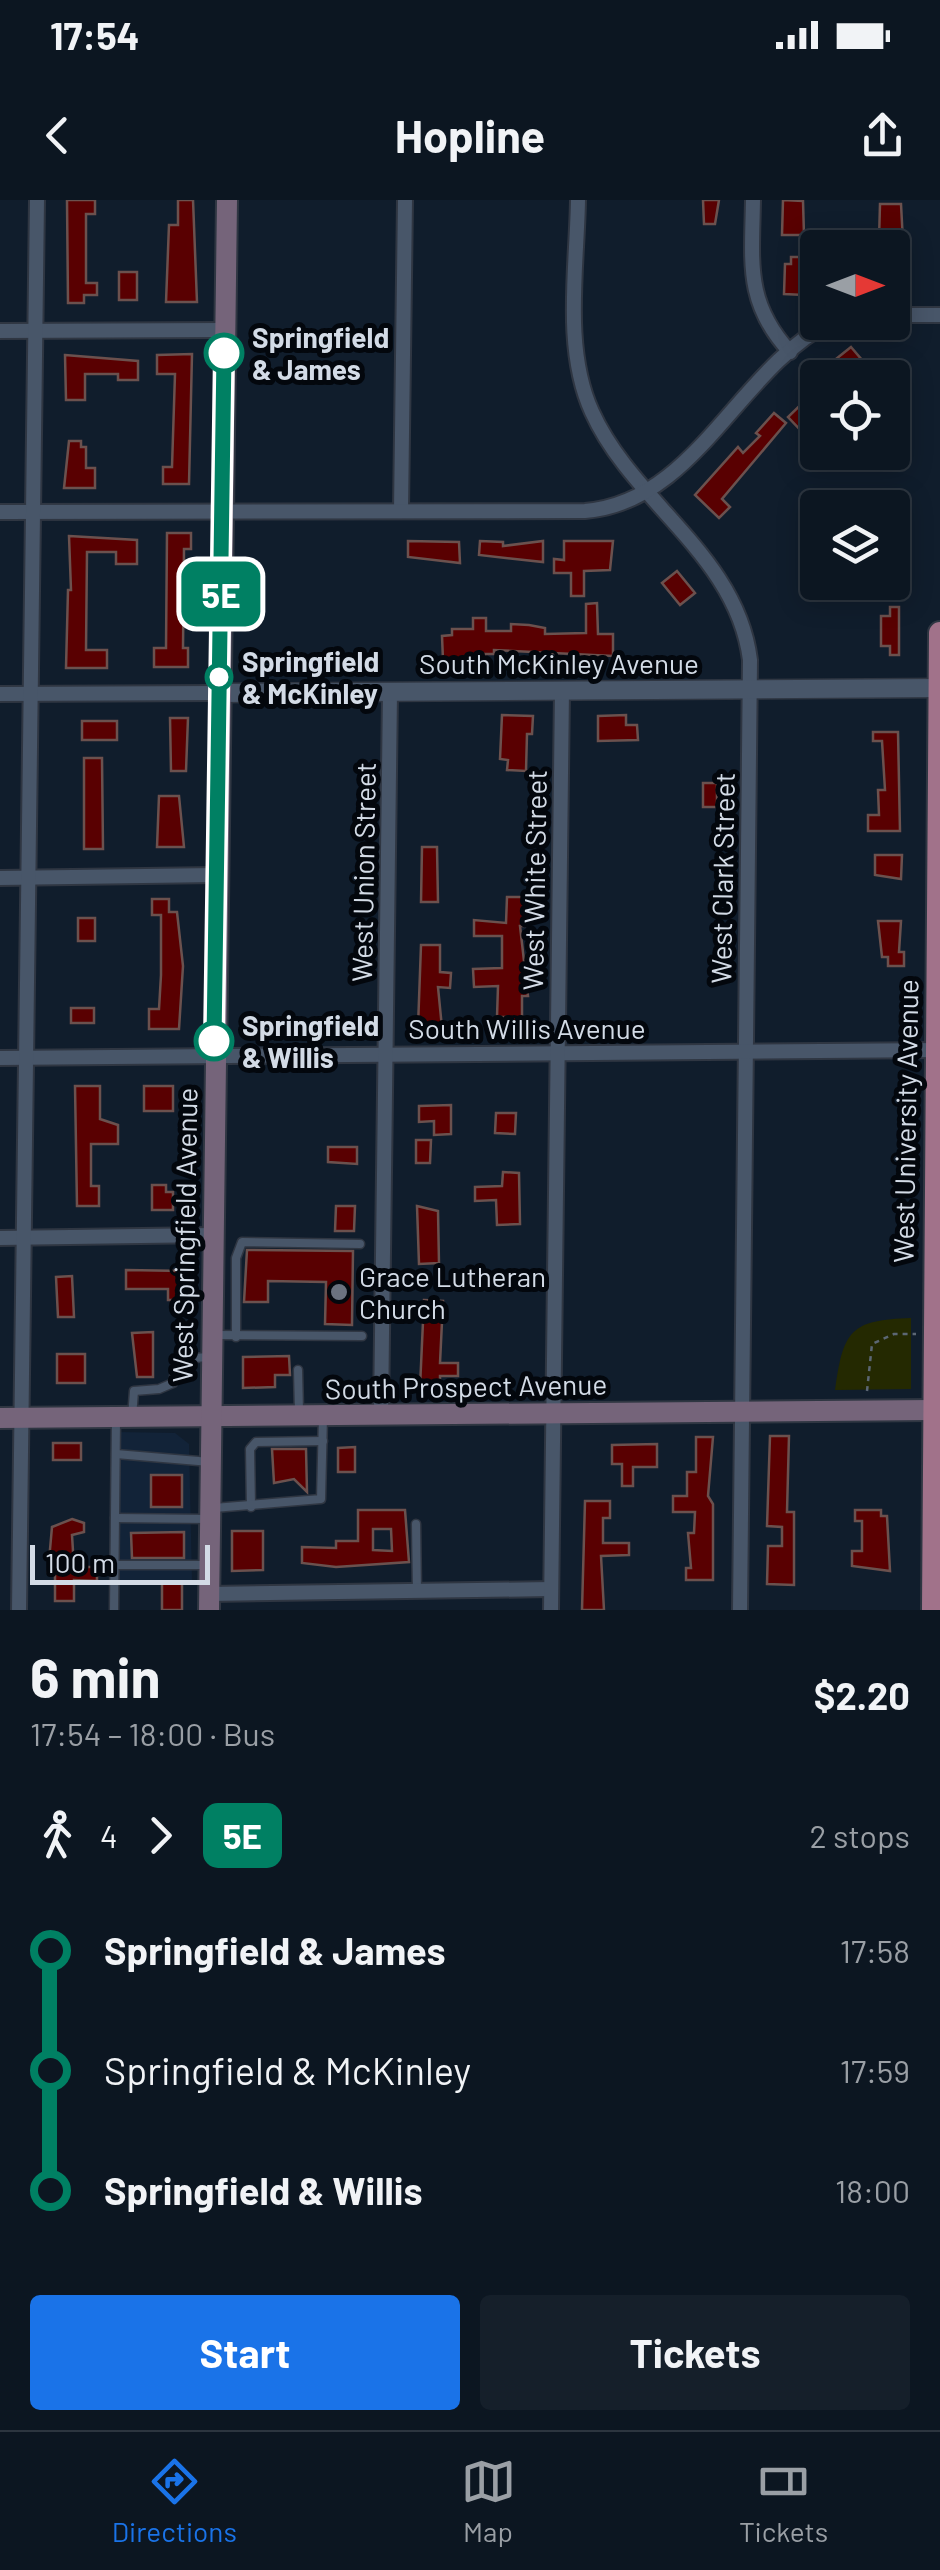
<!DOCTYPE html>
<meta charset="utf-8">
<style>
:root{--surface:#0c1621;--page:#151f2a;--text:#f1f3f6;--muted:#9a9fa5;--line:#2c353f;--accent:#1a73e8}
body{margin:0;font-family:Barlow,sans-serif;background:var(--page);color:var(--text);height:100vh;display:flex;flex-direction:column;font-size:38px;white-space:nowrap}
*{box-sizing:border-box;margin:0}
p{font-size:32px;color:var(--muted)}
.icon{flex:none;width:55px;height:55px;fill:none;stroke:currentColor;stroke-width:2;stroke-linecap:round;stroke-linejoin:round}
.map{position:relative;height:1410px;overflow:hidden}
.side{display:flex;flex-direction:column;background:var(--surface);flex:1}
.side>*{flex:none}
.badge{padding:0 20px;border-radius:15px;font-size:35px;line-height:65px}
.needle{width:65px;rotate:90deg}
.buttons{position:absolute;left:800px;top:30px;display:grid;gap:20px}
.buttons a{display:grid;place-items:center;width:110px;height:110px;border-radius:10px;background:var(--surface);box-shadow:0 5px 25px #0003,0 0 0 2px var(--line);font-size:50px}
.scale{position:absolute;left:30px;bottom:25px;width:180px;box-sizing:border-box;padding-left:10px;border:5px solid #d3dbe6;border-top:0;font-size:28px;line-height:35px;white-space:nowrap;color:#d3dbe6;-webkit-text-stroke:8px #03070d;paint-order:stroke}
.map>.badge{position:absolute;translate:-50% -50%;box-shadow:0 0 0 5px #fff}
.legs{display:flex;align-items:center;gap:15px;height:110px;padding:0 30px;font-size:32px}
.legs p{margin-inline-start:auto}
.overview{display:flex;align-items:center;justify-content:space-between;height:170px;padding:0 30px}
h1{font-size:55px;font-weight:700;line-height:75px}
.cta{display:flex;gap:20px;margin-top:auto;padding:20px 30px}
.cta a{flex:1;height:115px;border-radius:10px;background:var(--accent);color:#fff;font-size:40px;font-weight:700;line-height:115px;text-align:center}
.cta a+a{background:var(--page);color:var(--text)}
ul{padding:0 30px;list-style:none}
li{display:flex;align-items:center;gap:35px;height:120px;font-size:38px}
li i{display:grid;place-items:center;width:15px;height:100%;margin:0 12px;background:currentColor}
li i::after{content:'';width:25px;height:25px;margin:-12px;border:8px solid;border-radius:50%;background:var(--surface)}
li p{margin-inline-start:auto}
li:first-child i{background:linear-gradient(#0000 50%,currentColor 0)}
li:last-child i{background:linear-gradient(currentColor 50%,#0000 0)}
.status{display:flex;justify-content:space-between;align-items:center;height:70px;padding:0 50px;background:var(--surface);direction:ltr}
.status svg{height:28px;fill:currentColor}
header{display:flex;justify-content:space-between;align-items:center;height:130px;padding:0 30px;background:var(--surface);font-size:45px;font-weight:700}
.tab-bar{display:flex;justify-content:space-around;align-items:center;height:140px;border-top:2px solid var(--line);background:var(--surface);font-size:28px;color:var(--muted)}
.tab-bar a{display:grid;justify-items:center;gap:5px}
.tab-bar .on{color:var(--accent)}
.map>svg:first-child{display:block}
.built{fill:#122338}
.green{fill:#242901}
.building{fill:#590001;stroke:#6b514e;stroke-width:2.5;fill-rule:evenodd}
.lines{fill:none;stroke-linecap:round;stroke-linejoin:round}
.service-casing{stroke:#2f3642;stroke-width:11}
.minor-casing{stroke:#2f3642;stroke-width:18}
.tertiary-casing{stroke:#2f3642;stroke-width:21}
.secondary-casing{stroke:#2f3642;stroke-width:24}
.primary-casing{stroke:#2f3642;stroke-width:26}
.path{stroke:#5c6774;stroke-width:2.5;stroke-dasharray:5 5;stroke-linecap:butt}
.service{stroke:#485669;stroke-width:8}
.minor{stroke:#485669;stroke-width:14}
.tertiary{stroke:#485669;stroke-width:18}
.secondary{stroke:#75647a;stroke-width:20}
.primary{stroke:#a1728a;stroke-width:22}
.line-1-casing{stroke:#fff;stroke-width:22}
.line-1{stroke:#008063;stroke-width:15}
.stop-1-dot{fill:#fff;stroke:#008063;stroke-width:5}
.worship-dot{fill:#6b7280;stroke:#03070d;stroke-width:4}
.labels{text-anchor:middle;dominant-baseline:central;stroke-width:10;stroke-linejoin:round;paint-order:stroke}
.stop-label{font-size:28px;font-weight:bold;fill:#d3dbe6;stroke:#03070d;text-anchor:start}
.street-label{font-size:28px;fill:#d3dbe6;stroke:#03070d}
.poi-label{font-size:28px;fill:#d3dbe6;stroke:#03070d;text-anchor:start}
</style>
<div class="status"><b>17:54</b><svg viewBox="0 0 49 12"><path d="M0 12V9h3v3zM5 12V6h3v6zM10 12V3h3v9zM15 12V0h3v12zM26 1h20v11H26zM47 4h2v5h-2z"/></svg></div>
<header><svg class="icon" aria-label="back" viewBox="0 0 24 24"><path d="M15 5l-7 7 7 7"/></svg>Hopline<svg class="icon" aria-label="share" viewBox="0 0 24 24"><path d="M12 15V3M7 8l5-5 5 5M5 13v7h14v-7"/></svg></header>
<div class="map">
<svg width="940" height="1410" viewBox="0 0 940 1410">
<rect width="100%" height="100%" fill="#101d2c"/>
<path class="built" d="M116,1232l59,1 14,11 3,137h-78z"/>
<path class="green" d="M911,1118v71l-76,1c8,-60 16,-70 76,-72z"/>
<g class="building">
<path d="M67,0h28v14h-9v69h11v12h-13v8h-16z"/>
<path d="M178,0h15l4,102h-31l3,-77h9z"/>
<path d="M703,0h16l-4,24h-11z"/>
<path d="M783,0l20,1 1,34h-22z"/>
<path d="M880,4h21l2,38 -24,-2z"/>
<path d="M791,57h13v11h7v23l-7,-1v5l-20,-1 1,-30h6z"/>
<rect x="119" y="72" width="18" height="28"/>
<path d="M851,147l11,13 -13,12 4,6h-35v35l-8,7 8,12 -9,7 -21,-22 26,-25 -8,-9z"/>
<path d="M192,154l-3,130h-26v-17h9l3,-93h-18v-19z"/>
<path d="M65,155l73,6v19h-20v-6h-33v26h-19z"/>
<path d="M774,213l12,10 -64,76 8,8 -11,11 -24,-23 43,-48 5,6 17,-17 -4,-3z"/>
<path d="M69,241h12v6h5v21h9v20h-31z"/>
<path d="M167,333h24v16h-7l-1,99h5v19h-34v-19h12z"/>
<path d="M69,336l68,4v24h-21v-12h-29l-1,98h21v18h-41l2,-78h3z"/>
<path d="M408,341l51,1 1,21 -52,-6z"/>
<path d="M480,341l23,1v4l40,-5v21l-64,-7z"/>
<path d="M564,341h49l-3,29 -26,1v25h-13v-23h-17v-14l10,1z"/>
<path d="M677,371l18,22 -15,12 -18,-22z"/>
<path d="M597,403l1,31h15v22l-119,-6v4h-9v6h-42l-1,-24 10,-1v-6h21v-11h13v13h25v-7l18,1 16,3v6l41,-1v-29z"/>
<path d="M890,407h9v48h-9v-9h-9v-30h9z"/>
<path d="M502,515l31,1 -1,18h-5l-1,37 -19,-1 1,-10 -8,-1z"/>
<path d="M626,515v10h11l1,15 -40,1v-25z"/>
<path d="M170,518h18l-2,53h-15z"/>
<rect x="82" y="521" width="35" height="19"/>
<path d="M873,532h25l2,99h-32v-16h11l-1,-25h7l-3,-49h-9z"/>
<path d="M84,558h18l1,91h-19z"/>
<rect x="703" y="583" width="14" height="24"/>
<path d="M159,596h20l5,51h-27z"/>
<path d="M422,647h15l1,55h-17z"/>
<path d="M875,655h27l-1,24 -26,-4z"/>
<path d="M507,697h17v9h5v20h-9l8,70h-6v29h-14v-8h-11l1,-31 -24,1 -1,-18 29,-1v-32h-28v-16l32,3z"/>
<path d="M152,699h17v13h8l6,54 -4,63h-30v-20h10l2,-34v-60h-9z"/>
<rect x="78" y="718" width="17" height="23"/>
<path d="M878,721h23l-2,31h5v14h-16v-9h-6z"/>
<path d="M421,745h19v27l11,1 -1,15 -12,-1 4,41 -24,-1z"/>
<rect x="71" y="808" width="23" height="15"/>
<path d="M75,886h25v33l18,6v19h-27v42h8v20h-22z"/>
<rect x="144" y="886" width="29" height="25"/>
<path d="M451,905v29l-17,1v-14l-15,1v-16z"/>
<path d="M496,913h20l-1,21 -20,-1z"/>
<path d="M416,940h15l-1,23h-14z"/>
<path d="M328,947h29v17l-29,-2z"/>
<path d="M503,972l16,1 1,51 -23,1 -1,-25 -21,1v-14l27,-1z"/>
<path d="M152,985h14v7h7v18h-21z"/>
<path d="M336,1006h19l-1,25h-19z"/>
<path d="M417,1006l21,5 1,52 -20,1z"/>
<path d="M247,1050l106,1 -1,74 -27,-1 1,-42 -58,-1v21h-24z"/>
<path d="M126,1070l59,1v29h-17v-11h-42z"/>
<path d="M72,1076l2,41h-16l-2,-40z"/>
<path d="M424,1100l19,1 -3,62h18v13h-18v11h-20z"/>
<path d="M153,1132v45h-16l-5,-44z"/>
<rect x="57" y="1154" width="28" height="29"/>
<path d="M289,1156l1,19h-15v12l-32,1v-31z"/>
<path d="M770,1236h19l-2,76h7v73l-27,-1 1,-38h14v-19l-15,-1z"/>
<path d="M696,1237h17l-5,59 5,8v76h-27v-12h5l-3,-35h6l1,-21h-22v-16h14v-24h9z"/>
<rect x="53" y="1243" width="28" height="17"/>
<path d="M657,1244v23h-24v19h-11v-22h-10v-19z"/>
<path d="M355,1247v25h-17v-24z"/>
<path d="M272,1249h34l1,43 -13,-13 -20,4z"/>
<rect x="151" y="1275" width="31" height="32"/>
<path d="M585,1301h25v17h-7v25h26v12l-28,1 3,54h-22z"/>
<path d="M358,1310h47l4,52 -73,5 -34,-4v-16l34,1v-7h22zM373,1329h18l1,22 -19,-1z"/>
<path d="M855,1310h26v6h6l3,55 -38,-5v-15h10v-30h-7z"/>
<path d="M72,1319l12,4v9l-12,3 2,32h23v14l-23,-1v21h-19v-29h-7l4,-45z"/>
<path d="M232,1331h31v39l-31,1z"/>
<path d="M184,1332v26h-52l-1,-25z"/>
<rect x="162" y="1382" width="20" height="28"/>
</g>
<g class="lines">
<defs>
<g id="service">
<path d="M215,1135l147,1"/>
<path d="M236,1137v-79l6,-16 118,2"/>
<path d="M298,1170l1,41"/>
<path d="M132,1217l2,-26 25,-2 14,-6 4,-24 33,-2"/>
<path d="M116,1254l94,8"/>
<path d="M251,1307l-1,-58 6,-7 67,-1"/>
<path d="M214,1308l107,-9 2,-83"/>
<path d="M115,1318l94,1"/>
<path d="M416,1324l1,68"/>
<path d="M114,1365h95"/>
<path d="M114,1410l2,-190"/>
</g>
<g id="minor">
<path d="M578,0c-1,67 -15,149 14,212 41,91 145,143 158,248l-10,950"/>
<path d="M753,0c-1,63 -8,103 37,152"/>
<path d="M892,115h48"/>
<path d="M0,131l225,-1"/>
<path d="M401,311l4,-311"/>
<path d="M0,312l585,-1c111,-9 153,-142 246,-189"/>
<path d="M0,494l219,-1"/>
<path d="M0,678l216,-3"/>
<path d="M0,858l940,-8"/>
<path d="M0,1038l212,-3"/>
<path d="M381,1214l9,-722"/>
<path d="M209,1394l342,-5"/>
<path d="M19,1410l18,-1410"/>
<path d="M551,1410l11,-920"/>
</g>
<path id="tertiary" d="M219,493l721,-5"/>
<g id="secondary">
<path d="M0,1218l932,-8"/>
<path d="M209,1410l18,-1410"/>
</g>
<path id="primary" d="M933,1410l7,-977"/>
</defs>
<use href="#service" class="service-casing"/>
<use href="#minor" class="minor-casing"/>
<use href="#tertiary" class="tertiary-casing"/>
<use href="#secondary" class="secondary-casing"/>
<use href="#primary" class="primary-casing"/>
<path class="path" d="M867,1191l5,-47 22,-10h22"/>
<use href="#service" class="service"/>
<use href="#minor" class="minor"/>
<use href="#tertiary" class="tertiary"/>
<use href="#secondary" class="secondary"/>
<use href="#primary" class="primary"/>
</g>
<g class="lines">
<defs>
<path id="line-1" d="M214,841l10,-688"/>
</defs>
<use href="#line-1" class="line-1-casing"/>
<use href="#line-1" class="line-1"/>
</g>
<g class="stop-1-dot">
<circle cx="224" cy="153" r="18"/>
<circle cx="219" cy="477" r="12"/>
<circle cx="214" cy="841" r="18"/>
</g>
<circle class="worship-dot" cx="339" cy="1092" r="10"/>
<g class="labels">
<g class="stop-label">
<text x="252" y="137">Springfield<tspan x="252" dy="32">&amp; James</tspan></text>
<text x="242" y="461">Springfield<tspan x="242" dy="32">&amp; McKinley</tspan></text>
<text x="242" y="825">Springfield<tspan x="242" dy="32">&amp; Willis</tspan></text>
</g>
<g class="street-label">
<text x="559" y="463">South McKinley Avenue</text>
<text transform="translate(363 672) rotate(-89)">West Union Street</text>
<text transform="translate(722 678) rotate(-89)">West Clark Street</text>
<text transform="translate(534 680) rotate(-89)">West White Street</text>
<text x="527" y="828">South Willis Avenue</text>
<text transform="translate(905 921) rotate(-89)">West University Avenue</text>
<text transform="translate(184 1035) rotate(-89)">West Springfield Avenue</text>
<text transform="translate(466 1186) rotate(-1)">South Prospect Avenue</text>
</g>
<g class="poi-label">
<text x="359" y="1076">Grace Lutheran<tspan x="359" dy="32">Church</tspan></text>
</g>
</g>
</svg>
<div class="buttons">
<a><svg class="needle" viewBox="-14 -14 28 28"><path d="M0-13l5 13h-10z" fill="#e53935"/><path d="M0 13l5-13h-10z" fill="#9a9fa5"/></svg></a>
<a><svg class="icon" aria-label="locate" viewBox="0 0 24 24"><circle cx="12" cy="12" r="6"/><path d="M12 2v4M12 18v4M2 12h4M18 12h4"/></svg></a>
<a><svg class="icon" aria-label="layers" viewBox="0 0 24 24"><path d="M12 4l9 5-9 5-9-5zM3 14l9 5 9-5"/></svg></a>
</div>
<div class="scale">100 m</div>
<b class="badge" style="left:221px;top:394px;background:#008063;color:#fff">5E</b>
</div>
<section class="side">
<div class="overview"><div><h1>6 min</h1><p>17:54 – 18:00 · Bus</p></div><b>$2.20</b></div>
<div class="legs"><svg class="icon" aria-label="walk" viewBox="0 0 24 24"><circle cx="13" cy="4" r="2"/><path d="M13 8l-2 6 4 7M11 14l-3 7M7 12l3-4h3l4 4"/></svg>4<svg class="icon" aria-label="forward" viewBox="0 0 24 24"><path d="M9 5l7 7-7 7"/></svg><b class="badge" style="background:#008063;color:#fff">5E</b><p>2 stops</p></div>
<ul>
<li><i style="color:#008063"></i><b>Springfield &amp; James</b><p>17:58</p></li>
<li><i style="color:#008063"></i><span>Springfield &amp; McKinley</span><p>17:59</p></li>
<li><i style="color:#008063"></i><b>Springfield &amp; Willis</b><p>18:00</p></li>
</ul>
<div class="cta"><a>Start</a><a>Tickets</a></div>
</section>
<nav class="tab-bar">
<a class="on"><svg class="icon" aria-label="directions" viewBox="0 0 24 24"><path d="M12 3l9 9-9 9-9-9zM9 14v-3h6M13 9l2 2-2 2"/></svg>Directions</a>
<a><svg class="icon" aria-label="map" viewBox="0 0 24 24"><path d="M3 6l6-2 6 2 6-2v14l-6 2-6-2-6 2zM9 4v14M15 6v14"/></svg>Map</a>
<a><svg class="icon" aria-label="tickets" viewBox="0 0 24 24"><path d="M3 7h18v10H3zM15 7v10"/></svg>Tickets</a>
</nav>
